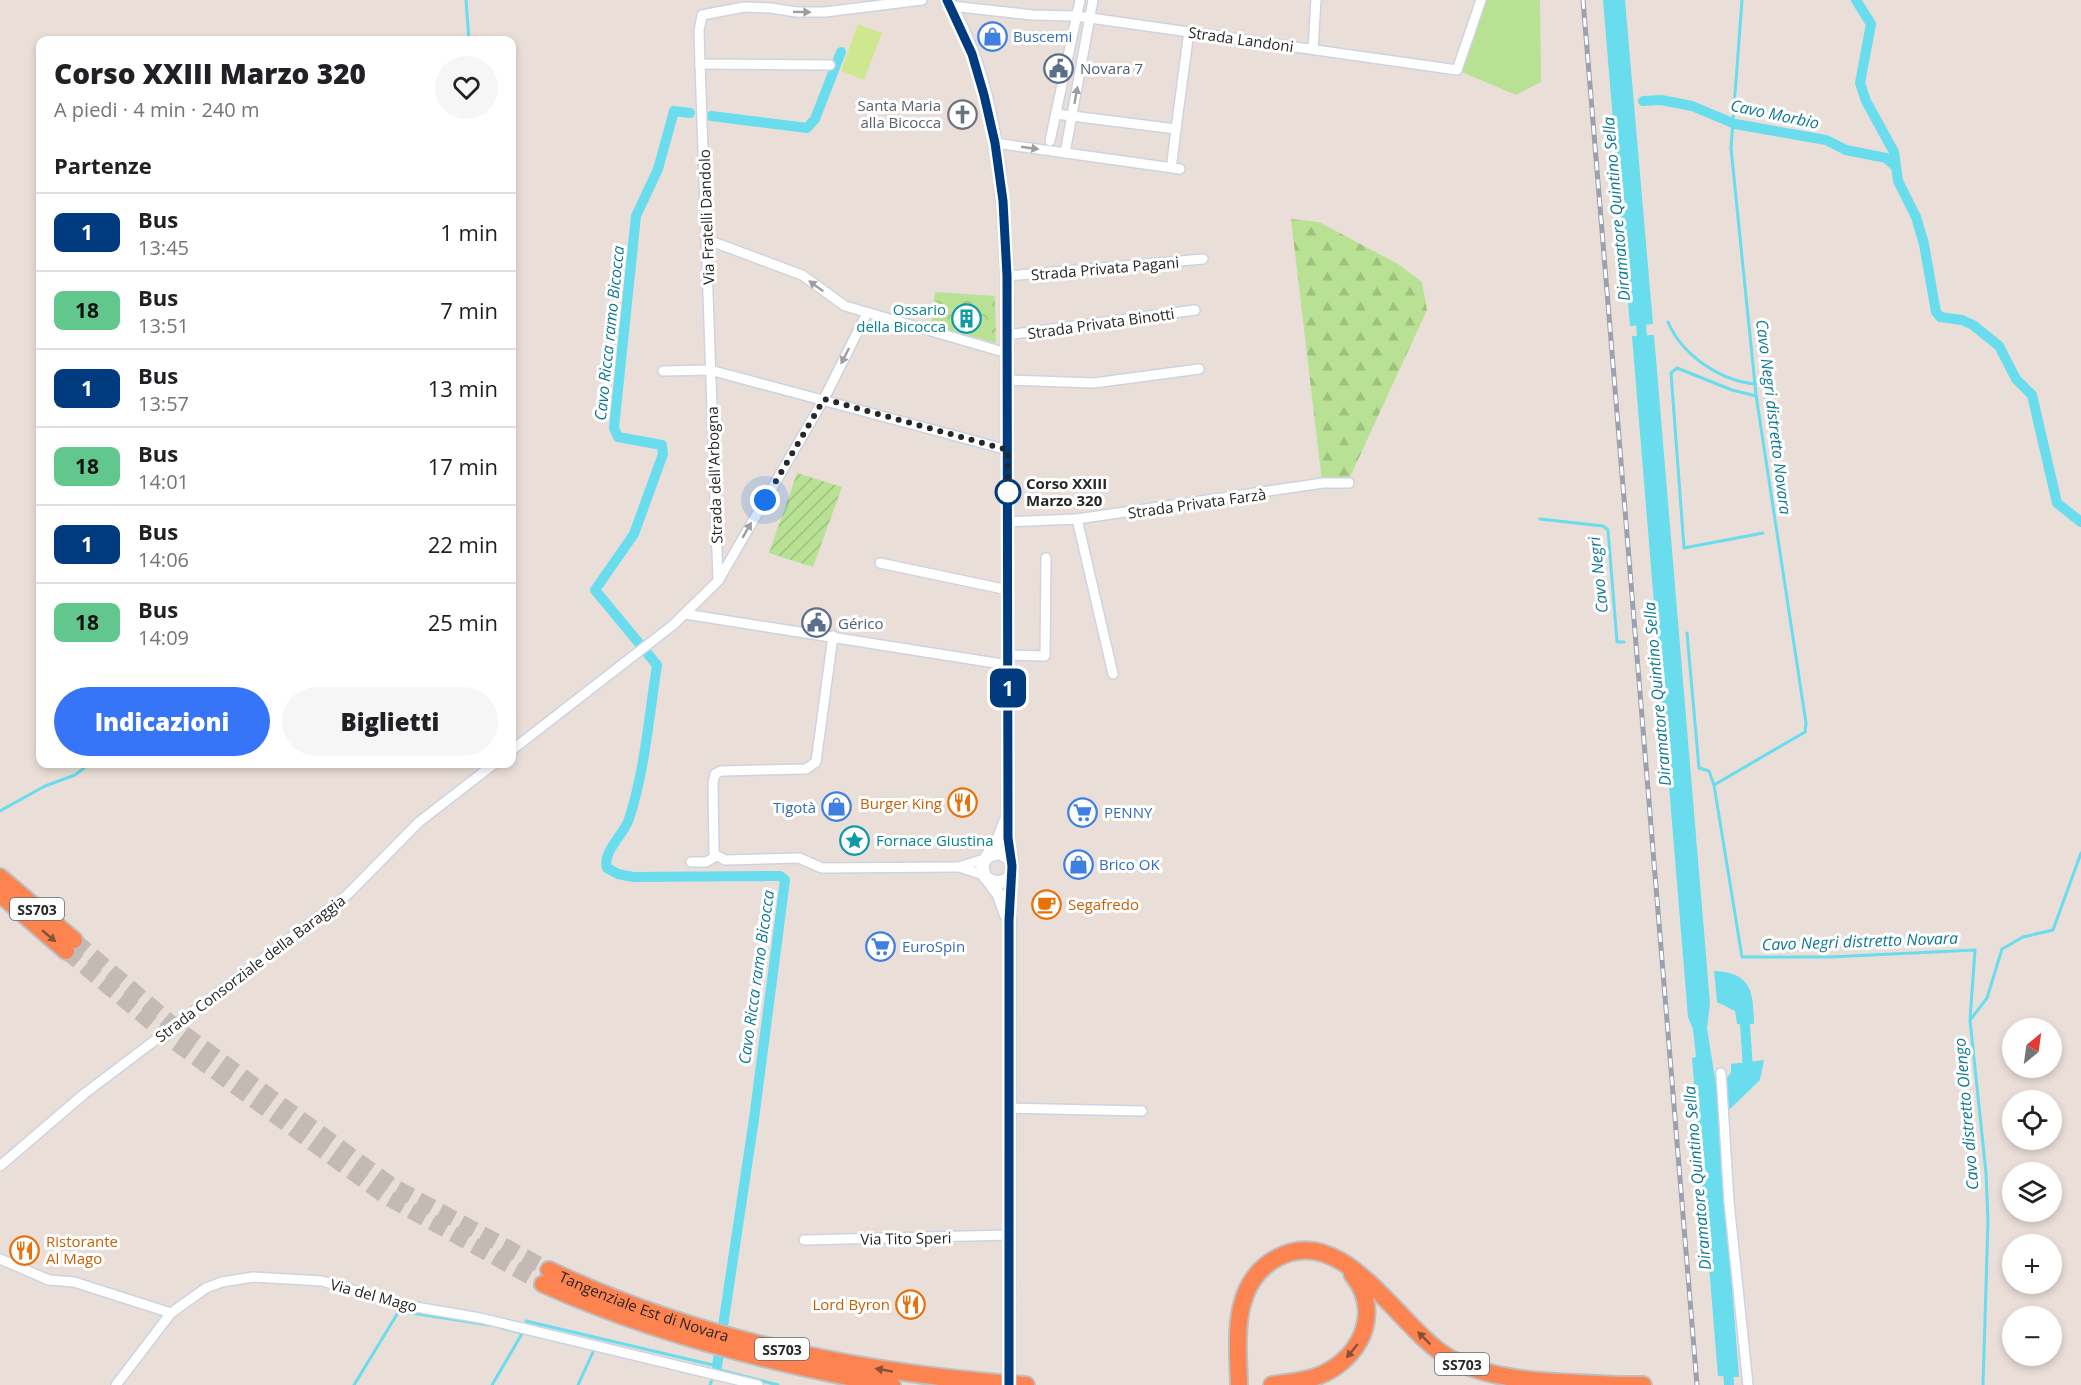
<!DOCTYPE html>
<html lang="it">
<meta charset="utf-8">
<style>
:root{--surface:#fff;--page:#f6f6f6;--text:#202124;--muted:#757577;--line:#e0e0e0;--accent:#3674f8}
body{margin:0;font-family:"Open Sans",sans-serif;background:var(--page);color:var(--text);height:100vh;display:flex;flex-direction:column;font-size:22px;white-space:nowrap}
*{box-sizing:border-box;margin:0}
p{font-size:20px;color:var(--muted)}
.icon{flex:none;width:33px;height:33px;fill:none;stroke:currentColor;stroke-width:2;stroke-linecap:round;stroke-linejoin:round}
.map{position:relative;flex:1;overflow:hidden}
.side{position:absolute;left:36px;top:36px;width:480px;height:732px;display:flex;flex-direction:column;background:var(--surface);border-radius:12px;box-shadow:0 3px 9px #0003}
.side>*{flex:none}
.badge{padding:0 12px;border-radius:9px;font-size:21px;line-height:39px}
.needle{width:39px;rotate:29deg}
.tools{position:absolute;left:2002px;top:1018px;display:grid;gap:12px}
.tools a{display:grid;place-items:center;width:60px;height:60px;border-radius:50%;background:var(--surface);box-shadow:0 3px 9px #0003;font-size:30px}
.you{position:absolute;width:30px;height:30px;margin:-15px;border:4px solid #fff;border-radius:50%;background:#1a73e8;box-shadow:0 0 0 9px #1a73e833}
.map>.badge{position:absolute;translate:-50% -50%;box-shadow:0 0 0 3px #fff}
h2{padding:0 18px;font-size:22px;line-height:54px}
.round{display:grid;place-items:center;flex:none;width:63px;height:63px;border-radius:32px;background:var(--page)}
.headline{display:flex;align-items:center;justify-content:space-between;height:102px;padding:0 18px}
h1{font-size:28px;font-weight:800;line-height:45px}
.action{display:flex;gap:12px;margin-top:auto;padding:12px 18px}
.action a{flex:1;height:69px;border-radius:36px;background:var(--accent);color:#fff;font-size:24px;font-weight:800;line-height:69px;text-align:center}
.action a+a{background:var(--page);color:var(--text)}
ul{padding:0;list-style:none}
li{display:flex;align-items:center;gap:18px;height:78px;padding:0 18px;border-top:2px solid var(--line)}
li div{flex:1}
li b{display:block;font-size:22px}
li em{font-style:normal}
li .badge{min-width:66px;font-weight:700;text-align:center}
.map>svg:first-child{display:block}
.grass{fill:#b8e193}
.forest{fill:url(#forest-firs)}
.park{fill:url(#park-crowns)}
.garden{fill:url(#garden-furrows)}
.pitch{fill:#cfe88f}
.water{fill:#69dced}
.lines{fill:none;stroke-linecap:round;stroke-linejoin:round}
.stream{stroke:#69dced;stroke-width:3}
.canal{stroke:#69dced;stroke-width:10}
.highway-tunnel{stroke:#c3bab5;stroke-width:16;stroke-dasharray:16 8;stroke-linecap:butt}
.street-casing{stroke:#cdd3e0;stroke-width:12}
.secondary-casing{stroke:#cdd3e0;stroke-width:15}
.highway-casing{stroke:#bebebe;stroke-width:20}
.street{stroke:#fff;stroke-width:9}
.secondary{stroke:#fff;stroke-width:12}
.highway{stroke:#fd8350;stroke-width:16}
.rail-casing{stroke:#9ba1b1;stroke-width:5}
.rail{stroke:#fff;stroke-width:3;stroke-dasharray:9;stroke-linecap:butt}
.secondary-bridge-casing{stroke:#cdd3e0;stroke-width:15;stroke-linecap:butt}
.secondary-bridge{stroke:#fff;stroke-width:12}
.oneway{fill:#9e9e9e}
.oneway2{fill:#875039}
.line-casing{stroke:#fff;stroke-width:14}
.line{stroke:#003b80;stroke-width:9}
.walk{stroke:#272727;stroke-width:6;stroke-dasharray:0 10.8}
.stop-dot{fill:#fff;stroke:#003b80;stroke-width:3}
.labels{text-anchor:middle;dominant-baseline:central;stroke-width:6;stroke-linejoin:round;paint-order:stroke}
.shield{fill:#fff;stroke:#686868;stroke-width:1.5}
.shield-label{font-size:14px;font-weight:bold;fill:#272727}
.shop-label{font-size:15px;fill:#366cbe;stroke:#fff;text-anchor:start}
.street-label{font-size:15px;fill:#272727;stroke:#fff}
.service-label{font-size:15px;fill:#4e5e75;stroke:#fff;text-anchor:start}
.worship-label{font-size:15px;fill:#5b616d;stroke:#fff;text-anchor:end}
.culture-label{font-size:15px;fill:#0d838f;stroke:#fff;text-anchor:end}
.stop-label{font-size:15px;font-weight:bold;fill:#272727;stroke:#fff;text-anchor:start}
.food-label{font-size:15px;fill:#c56008;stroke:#fff;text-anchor:end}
.water-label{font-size:16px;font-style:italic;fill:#0e7893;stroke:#fff}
</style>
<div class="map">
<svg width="2081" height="1385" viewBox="0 0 2081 1385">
<defs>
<pattern id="forest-firs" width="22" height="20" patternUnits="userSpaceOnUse" patternTransform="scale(1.5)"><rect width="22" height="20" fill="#b8e193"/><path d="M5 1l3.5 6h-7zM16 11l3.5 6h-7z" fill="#9ec17f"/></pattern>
<pattern id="park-crowns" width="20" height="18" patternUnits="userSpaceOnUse" patternTransform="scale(1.5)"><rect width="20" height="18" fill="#b8e193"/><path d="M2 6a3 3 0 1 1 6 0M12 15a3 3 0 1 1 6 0" fill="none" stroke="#9ec17f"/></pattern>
<pattern id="garden-furrows" width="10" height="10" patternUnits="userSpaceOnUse" patternTransform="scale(1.5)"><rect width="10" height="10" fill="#b8e193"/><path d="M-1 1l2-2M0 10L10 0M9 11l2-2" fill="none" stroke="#9ec17f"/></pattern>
</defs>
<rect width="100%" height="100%" fill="#eadfd8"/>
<path class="grass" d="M1480,0h60l1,82 -25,13 -59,-25z"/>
<path class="forest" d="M1291,219l28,3 79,42 24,18 5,28 -78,169 -27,2z"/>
<path class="park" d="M935,292l60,4 1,47 -65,-18z"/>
<path class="garden" d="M797,473l45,14 -29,80 -44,-14z"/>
<path class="pitch" d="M858,24l24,9 -18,47 -23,-9z"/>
<g class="water">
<path d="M1603,0h22l28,324 -23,2z"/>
<path d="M1654,335l56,668 -3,25 14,89 -2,4 20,256 -21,-1 -26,-318 4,-1 -3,-28 -5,-12 -56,-681z"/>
<path d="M1714,971c39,1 39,23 40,53h-17l-2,-13 -18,-9z"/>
<path d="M1764,1060l-4,20 -32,31 -3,-30 6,-9v-8z"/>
</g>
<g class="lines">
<g class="stream">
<path d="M466,0l3,40"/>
<path d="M1668,322c14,33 52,59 88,62"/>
<path d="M1756,396l-24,-6 -55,-22 -6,5 13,175 79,-15"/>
<path d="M1540,519l63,7 5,4 9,112h7"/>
<path d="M1687,633l12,135 10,3 5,14 28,172h88l145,-7 -5,70 16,153 2,47 -5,165"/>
<path d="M1714,785l91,-53 1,-9 -50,-328 -25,-247 11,-148"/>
<path d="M0,811l45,-25 30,-11 14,-11"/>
<path d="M1971,1019l16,-21 15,-49 21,-12 30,-7 28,-77"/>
<path d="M526,1321l191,45 -1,3 62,16"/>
<path d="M501,1328l21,5"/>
<path d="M354,1385l45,-74 90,14"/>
<path d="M492,1385l31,-53"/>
<path d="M578,1385l15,-33"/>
<path d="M710,1385l3,-8"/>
</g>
<g class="canal">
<path d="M1856,0l15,24 -11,59 6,18 28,51 4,29 18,36 8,27 12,68 4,5 22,3 11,5 26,21 17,33 16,16 25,108 24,19"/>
<path d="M1643,101l18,-1 31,6 43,18 91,16 20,10 40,8 10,9"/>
<path d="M690,113l-16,-2 -16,58 -22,47 -22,212 4,9 44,8 1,9 -29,80 -39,56 62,75c-8,51 -12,105 -28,154 -5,16 -27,32 -22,49l11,6 15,3 147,-1 5,4 -31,239 -37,247"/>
<path d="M711,116l96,12 8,-9 26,-67"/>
<path d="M1640,311l3,38"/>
<path d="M1744,1010l4,59 -2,6"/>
<path d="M1728,1364l1,21"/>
</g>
<g class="highway-tunnel">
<path d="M74,940l105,90 212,155 158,85"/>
<path d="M66,951l106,89 213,156 158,88"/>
</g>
<defs>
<g id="street">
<path d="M951,6l82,9 43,1 381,54 24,-70"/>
<path d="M1313,49l3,-49"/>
<path d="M700,64l18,517"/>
<path d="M830,65l-130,-1 -1,-33 3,-16 42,-8 27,1 25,4h29l97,-12"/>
<path d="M1056,114l120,15 13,-98"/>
<path d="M1050,141l30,-141"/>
<path d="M995,143l185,26"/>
<path d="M1065,153l28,-153"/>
<path d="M1172,162l4,-33"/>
<path d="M708,240l94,35 43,31 162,47"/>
<path d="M1007,276l196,-17"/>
<path d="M1007,335l188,-25"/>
<path d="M663,371l47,-1 298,80"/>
<path d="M1007,380l87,3 105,-14"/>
<path d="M1077,519l36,155"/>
<path d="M1007,522l70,-3 246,-36h26"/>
<path d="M880,563l128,27"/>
<path d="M685,614l323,51"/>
<path d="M833,636l-17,126 -10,7 -85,2 -6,3 -2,9 1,71 11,6 74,-2 23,10 137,-1"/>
<path d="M1008,655l37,1 1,-98"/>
<path d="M512,750l161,-125 45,-44 106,-182 43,-86"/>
<path d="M691,862h15l10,-6"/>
<path d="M984,875l-25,-8 25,-8"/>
<path d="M1721,1073l8,129 19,183"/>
<path d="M1009,1108l133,3"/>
<path d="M0,1166l84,-72 263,-199 72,-73 75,-58"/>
<path d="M804,1240l204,-5"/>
<path d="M0,1259l49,21 25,2 97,31"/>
<path d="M116,1385l55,-72 35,-25 16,-6 31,-5 69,4 82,24 76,13 278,67"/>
</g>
<g id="secondary">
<path d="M947,0c50,82 55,183 60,276l1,562c1,10 5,22 4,31 -1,15 -17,16 -27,8l-3,-12 6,-9 12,-3 10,6"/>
<path d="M987,856l11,-15 7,-19"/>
<path d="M988,880l11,15 7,20"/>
<path d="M1009,1359l1,-483"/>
</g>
<g id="highway">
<path d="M0,877l74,63"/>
<path d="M0,894l66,57"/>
<path id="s1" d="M549,1270c149,70 314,104 477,115"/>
<path d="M543,1284c111,50 229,80 349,101"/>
<path d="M1239,1385c-1,-44 -9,-102 38,-127 69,-38 123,75 176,102 51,25 110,21 165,25"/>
<path d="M1272,1385c18,-3 38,-4 55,-13 37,-20 54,-63 25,-98"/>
<path d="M1608,1385h35"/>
</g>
</defs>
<use href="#street" class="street-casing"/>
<use href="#secondary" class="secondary-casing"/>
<use href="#highway" class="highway-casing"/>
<use href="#street" class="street"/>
<use href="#secondary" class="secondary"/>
<use href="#highway" class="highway"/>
<defs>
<path id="rail" d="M1583,0l114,1385"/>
</defs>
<use href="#rail" class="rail-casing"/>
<use href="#rail" class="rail"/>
<defs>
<path id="secondary-bridge" d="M1009,1385v-26"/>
</defs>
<use href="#secondary-bridge" class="secondary-bridge-casing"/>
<use href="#secondary-bridge" class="secondary-bridge"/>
</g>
<defs><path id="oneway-solid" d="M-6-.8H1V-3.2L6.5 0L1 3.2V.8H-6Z" transform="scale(1.5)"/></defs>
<g class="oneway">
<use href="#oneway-solid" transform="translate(802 12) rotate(1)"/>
<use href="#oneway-solid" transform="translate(1076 95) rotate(-80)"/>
<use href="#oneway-solid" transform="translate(1030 148) rotate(8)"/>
<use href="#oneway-solid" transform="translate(816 286) rotate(-144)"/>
<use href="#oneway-solid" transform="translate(845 356) rotate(117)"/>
<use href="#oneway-solid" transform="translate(747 530) rotate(-60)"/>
</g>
<g class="oneway2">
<use href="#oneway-solid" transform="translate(49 936) rotate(40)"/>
<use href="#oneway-solid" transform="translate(1424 1338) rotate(-135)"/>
<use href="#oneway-solid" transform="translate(1352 1351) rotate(129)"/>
<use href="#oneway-solid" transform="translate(884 1370) rotate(-170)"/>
</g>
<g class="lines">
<defs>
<path id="line" d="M947,0l25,54 12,41 11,48 8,58 4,75 1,562 4,28 -3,55v464"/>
</defs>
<use href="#line" class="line-casing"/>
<use href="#line" class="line"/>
<path class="walk" d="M765,500l59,-101 184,51v42"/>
</g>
<defs>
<symbol id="shop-ring" viewBox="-11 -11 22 22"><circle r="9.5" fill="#fff" stroke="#3f7fe0" stroke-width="1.5"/><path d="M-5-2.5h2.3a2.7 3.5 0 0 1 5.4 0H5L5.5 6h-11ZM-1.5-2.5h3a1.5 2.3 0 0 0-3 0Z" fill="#3f7fe0"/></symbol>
<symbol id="civic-ring" viewBox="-11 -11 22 22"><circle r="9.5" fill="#fff" stroke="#5c6f8a" stroke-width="1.5"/><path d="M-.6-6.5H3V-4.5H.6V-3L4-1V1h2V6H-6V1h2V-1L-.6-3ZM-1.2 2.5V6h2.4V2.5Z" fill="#5c6f8a"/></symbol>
<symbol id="church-ring" viewBox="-11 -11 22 22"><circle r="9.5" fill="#fff" stroke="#6b7280" stroke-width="1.5"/><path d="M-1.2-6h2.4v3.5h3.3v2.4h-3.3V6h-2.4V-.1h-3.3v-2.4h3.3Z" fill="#6b7280"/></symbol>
<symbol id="building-ring" viewBox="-11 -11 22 22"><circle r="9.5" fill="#fff" stroke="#0f9aa8" stroke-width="1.5"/><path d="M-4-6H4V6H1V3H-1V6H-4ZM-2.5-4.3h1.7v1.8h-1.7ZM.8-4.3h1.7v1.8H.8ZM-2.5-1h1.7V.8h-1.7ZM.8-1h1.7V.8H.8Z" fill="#0f9aa8"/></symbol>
<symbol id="restaurant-ring" viewBox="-11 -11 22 22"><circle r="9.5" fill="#fff" stroke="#e8710a" stroke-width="1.5"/><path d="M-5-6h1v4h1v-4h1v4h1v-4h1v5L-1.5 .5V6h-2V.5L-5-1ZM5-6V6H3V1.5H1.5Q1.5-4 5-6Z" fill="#e8710a"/></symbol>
<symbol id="supermarket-ring" viewBox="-11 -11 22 22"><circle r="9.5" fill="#fff" stroke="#3f7fe0" stroke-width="1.5"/><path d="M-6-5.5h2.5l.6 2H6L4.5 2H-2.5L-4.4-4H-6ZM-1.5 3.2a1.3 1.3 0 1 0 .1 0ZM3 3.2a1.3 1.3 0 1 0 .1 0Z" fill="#3f7fe0"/></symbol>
<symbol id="sight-ring" viewBox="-11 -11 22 22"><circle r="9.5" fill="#fff" stroke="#0f9aa8" stroke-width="1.5"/><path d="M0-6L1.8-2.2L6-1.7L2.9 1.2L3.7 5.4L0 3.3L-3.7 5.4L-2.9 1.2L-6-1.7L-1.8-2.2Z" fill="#0f9aa8"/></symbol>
<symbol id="cafe-ring" viewBox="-11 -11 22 22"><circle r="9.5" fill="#fff" stroke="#e8710a" stroke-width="1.5"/><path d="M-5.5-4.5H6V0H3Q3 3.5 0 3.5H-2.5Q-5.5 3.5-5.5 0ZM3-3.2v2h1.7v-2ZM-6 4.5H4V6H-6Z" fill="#e8710a"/></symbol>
</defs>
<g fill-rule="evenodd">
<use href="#shop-ring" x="976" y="20" width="33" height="33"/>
<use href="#civic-ring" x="1042" y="52" width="33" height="33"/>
<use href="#church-ring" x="946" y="98" width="33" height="33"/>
<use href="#building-ring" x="950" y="302" width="33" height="33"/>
<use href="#civic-ring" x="800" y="606" width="33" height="33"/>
<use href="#restaurant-ring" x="946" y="786" width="33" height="33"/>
<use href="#shop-ring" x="820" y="790" width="33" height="33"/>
<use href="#supermarket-ring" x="1066" y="796" width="33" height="33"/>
<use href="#sight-ring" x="838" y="824" width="33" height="33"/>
<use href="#shop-ring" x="1062" y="848" width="33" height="33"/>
<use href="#cafe-ring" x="1030" y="888" width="33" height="33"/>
<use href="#supermarket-ring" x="864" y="930" width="33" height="33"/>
<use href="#restaurant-ring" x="8" y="1234" width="33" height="33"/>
<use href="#restaurant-ring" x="894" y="1288" width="33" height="33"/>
</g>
<circle class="stop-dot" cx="1008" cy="492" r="12"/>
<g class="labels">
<g class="shield">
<rect x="10" y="898" width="54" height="22" rx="4.5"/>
<rect x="755" y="1338" width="54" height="22" rx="4.5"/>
<rect x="1435" y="1353" width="54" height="22" rx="4.5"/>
</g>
<g class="shield-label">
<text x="37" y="909">SS703</text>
<text x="782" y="1349">SS703</text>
<text x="1462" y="1364">SS703</text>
</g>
<g class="shop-label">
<text x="1013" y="36">Buscemi</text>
<text x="816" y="807" text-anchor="end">Tigotà</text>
<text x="1104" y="812">PENNY</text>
<text x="1099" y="864">Brico OK</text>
<text x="902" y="946">EuroSpin</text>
</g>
<g class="street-label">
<text transform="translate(1241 39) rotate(8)">Strada Landoni</text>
<text transform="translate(706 217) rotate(-92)">Via Fratelli Dandolo</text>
<text transform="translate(1105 268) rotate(-5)">Strada Privata Pagani</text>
<text transform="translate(1101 323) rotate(-8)">Strada Privata Binotti</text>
<text transform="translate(714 475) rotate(-92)">Strada dell'Arbogna</text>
<text transform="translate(1197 503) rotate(-8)">Strada Privata Farzà</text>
<text transform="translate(250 968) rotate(-37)">Strada Consorziale della Baraggia</text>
<text transform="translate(906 1238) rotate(-1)">Via Tito Speri</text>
<text transform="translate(374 1295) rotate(15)">Via del Mago</text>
<text stroke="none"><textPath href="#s1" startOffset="102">Tangenziale Est di Novara</textPath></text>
</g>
<g class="service-label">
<text x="1080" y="68">Novara 7</text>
<text x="838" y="623">Gérico</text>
</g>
<g class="worship-label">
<text x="941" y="105">Santa Maria<tspan x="941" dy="17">alla Bicocca</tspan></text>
</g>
<g class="culture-label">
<text x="946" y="309">Ossario<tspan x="946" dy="17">della Bicocca</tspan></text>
<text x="876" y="840" text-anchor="start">Fornace Giustina</text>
</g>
<g class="stop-label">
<text x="1026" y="483">Corso XXIII<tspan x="1026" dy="17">Marzo 320</tspan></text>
</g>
<g class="food-label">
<text x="942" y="803">Burger King</text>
<text x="1068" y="904" text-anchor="start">Segafredo</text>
<text x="46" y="1241" text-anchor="start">Ristorante<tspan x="46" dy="17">Al Mago</tspan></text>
<text x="890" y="1304">Lord Byron</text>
</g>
<g class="water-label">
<text transform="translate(1775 114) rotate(12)">Cavo Morbio</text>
<text transform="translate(1616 209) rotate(-95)">Diramatore Quintino Sella</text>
<text transform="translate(609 333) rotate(-84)">Cavo Ricca ramo Bicocca</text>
<text transform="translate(1774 417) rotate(83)">Cavo Negri distretto Novara</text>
<text transform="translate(1598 575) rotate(-96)">Cavo Negri</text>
<text transform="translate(1657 694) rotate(-95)">Diramatore Quintino Sella</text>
<text transform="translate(1860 941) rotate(-2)">Cavo Negri distretto Novara</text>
<text transform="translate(756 977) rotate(-82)">Cavo Ricca ramo Bicocca</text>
<text transform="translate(1966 1114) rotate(-95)">Cavo distretto Olengo</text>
<text transform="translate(1697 1178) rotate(-95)">Diramatore Quintino Sella</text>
</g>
</g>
</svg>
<div class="tools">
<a><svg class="needle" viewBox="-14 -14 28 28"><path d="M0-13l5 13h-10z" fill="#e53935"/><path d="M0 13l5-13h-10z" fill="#757577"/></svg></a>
<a><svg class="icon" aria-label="locate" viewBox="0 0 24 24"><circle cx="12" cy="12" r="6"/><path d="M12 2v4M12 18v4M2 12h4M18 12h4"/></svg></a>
<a><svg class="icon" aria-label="layers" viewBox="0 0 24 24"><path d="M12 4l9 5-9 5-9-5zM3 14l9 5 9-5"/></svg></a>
<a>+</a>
<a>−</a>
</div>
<div class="you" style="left:765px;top:500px"></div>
<b class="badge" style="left:1008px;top:688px;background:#003b80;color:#fff">1</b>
<section class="side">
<div class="headline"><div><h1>Corso XXIII Marzo 320</h1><p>A piedi · 4 min · 240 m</p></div><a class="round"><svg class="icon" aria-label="heart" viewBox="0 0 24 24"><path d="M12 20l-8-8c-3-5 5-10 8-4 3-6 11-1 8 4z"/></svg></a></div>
<h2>Partenze</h2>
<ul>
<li><span class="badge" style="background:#003b80;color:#fff">1</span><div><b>Bus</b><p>13:45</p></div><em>1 min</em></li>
<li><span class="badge" style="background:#62c78d;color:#111">18</span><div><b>Bus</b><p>13:51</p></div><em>7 min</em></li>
<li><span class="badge" style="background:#003b80;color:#fff">1</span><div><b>Bus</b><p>13:57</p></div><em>13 min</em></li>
<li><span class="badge" style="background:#62c78d;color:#111">18</span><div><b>Bus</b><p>14:01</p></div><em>17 min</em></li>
<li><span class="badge" style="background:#003b80;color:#fff">1</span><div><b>Bus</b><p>14:06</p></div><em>22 min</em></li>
<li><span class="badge" style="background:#62c78d;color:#111">18</span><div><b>Bus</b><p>14:09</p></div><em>25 min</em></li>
</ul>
<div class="action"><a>Indicazioni</a><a>Biglietti</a></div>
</section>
</div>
